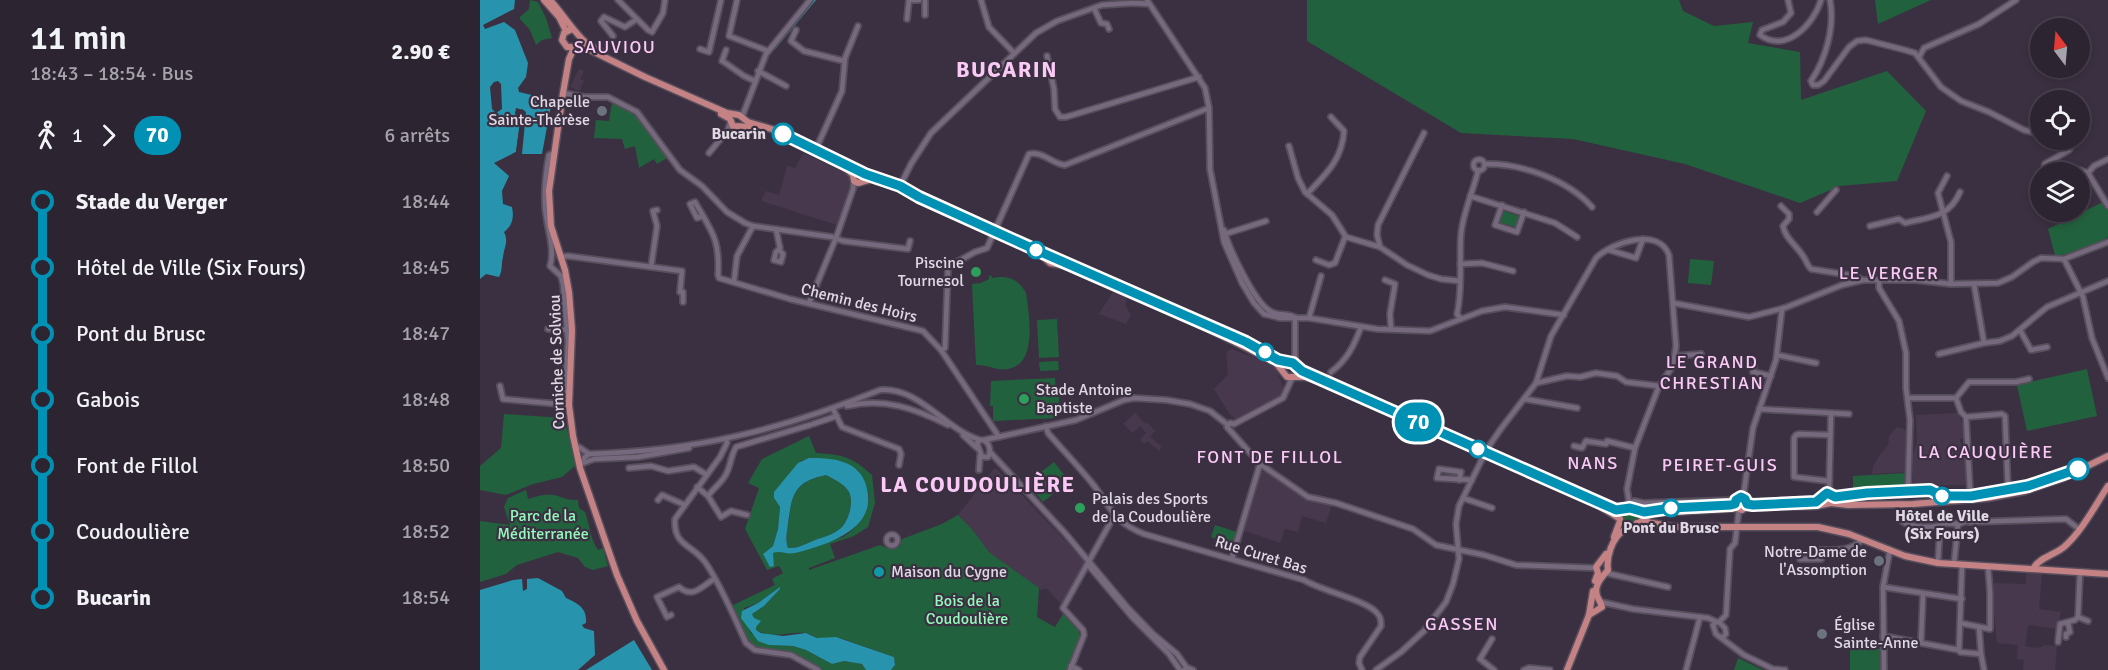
<!DOCTYPE html>
<html lang="fr">
<meta charset="utf-8">
<style>
:root{--surface:#2c2431;--page:#342c39;--text:#f1f3f6;--muted:#a6a4ab;--line:#48414d}
body{margin:0;font-family:Signika,sans-serif;background:var(--page);color:var(--text);height:100vh;display:flex;flex-direction:column;font-size:22px;white-space:nowrap}
*{box-sizing:border-box;margin:0}
p{font-size:20px;color:var(--muted)}
.icon{flex:none;width:33px;height:33px;fill:none;stroke:currentColor;stroke-width:2;stroke-linecap:round;stroke-linejoin:round}
.map{position:relative;flex:1;overflow:hidden}
.side{display:flex;flex-direction:column;background:var(--surface);width:480px}
.side>*{flex:none}
.badge{padding:0 12px;border-radius:20px;font-size:21px;line-height:39px}
.needle{width:39px;rotate:344deg}
.buttons{position:absolute;left:1550px;top:18px;display:grid;gap:12px}
.buttons a{display:grid;place-items:center;width:60px;height:60px;border-radius:50%;background:var(--surface);box-shadow:0 3px 9px #0003,0 0 0 2px var(--line);font-size:30px}
.map>.badge{position:absolute;translate:-50% -50%;box-shadow:0 0 0 3px #fff}
.legs{display:flex;align-items:center;gap:9px;height:66px;padding:0 30px;font-size:20px}
.legs p{margin-inline-start:auto}
.summary{display:flex;align-items:center;justify-content:space-between;height:102px;padding:0 30px}
h1{font-size:33px;font-weight:600;line-height:45px}
ul{padding:0 30px;list-style:none}
li{display:flex;align-items:center;gap:21px;height:66px;font-size:22px}
li i{display:grid;place-items:center;width:9px;height:100%;margin:0 8px;background:currentColor}
li i::after{content:'';width:15px;height:15px;margin:-8px;border:4px solid;border-radius:50%;background:var(--surface)}
li p{margin-inline-start:auto}
li:first-child i{background:linear-gradient(#0000 50%,currentColor 0)}
li:last-child i{background:linear-gradient(currentColor 50%,#0000 0)}
main{display:flex;flex:1;min-height:0}
.map>svg:first-child{display:block}
.built{fill:#47384e}
.green{fill:#22613e;fill-rule:evenodd}
.water{fill:#2893ac;fill-rule:evenodd}
.pier{fill:#3b3041}
.lines{fill:none;stroke-linecap:round;stroke-linejoin:round}
.stream{stroke:#2893ac;stroke-width:1.5}
.minor-casing{stroke:#574e5c;stroke-width:8}
.major-casing{stroke:#574e5c;stroke-width:9}
.minor{stroke:#76697d;stroke-width:4.5}
.major{stroke:#c58285;stroke-width:6}
.line-1-casing{stroke:#fff;stroke-width:14}
.line-1{stroke:#0091b5;stroke-width:9}
.worship-dot{fill:#6b7280;stroke:#3b3041;stroke-width:2}
.stop-1-dot{fill:#fff;stroke:#0091b5;stroke-width:3}
.leisure-dot{fill:#2e9e5b;stroke:#3b3041;stroke-width:2}
.culture-dot{fill:#0f9aa8;stroke:#3b3041;stroke-width:2}
.labels{text-anchor:middle;dominant-baseline:central;stroke-width:4.5;stroke-linejoin:round;paint-order:stroke}
.poi-label{font-size:16px;fill:#e0d9e4;stroke:#3b3041;text-anchor:start}
.stop-label{font-size:16px;font-weight:bold;fill:#e0d9e4;stroke:#3b3041}
.street-label{font-size:16px;fill:#e0d9e4;stroke:#3b3041}
.park-label{font-size:16px;fill:#94fabb;stroke:#3b3041}
.neighbourhood-label{font-size:18px;letter-spacing:1.5px;fill:#fbc9f6;stroke:#3b3041}
.district-label{font-size:22px;font-weight:bold;letter-spacing:1.5px;fill:#fbc9f6;stroke:#3b3041}
</style>
<main>
<section class="side">
<div class="summary"><div><h1>11 min</h1><p>18:43 – 18:54 · Bus</p></div><b>2.90 €</b></div>
<div class="legs"><svg class="icon" aria-label="walk" viewBox="0 0 24 24"><circle cx="13" cy="4" r="2"/><path d="M13 8l-2 6 4 7M11 14l-3 7M7 12l3-4h3l4 4"/></svg>1<svg class="icon" aria-label="forward" viewBox="0 0 24 24"><path d="M9 5l7 7-7 7"/></svg><b class="badge" style="background:#0091b5;color:#fff">70</b><p>6 arrêts</p></div>
<ul>
<li><i style="color:#0091b5"></i><b>Stade du Verger</b><p>18:44</p></li>
<li><i style="color:#0091b5"></i><span>Hôtel de Ville (Six Fours)</span><p>18:45</p></li>
<li><i style="color:#0091b5"></i><span>Pont du Brusc</span><p>18:47</p></li>
<li><i style="color:#0091b5"></i><span>Gabois</span><p>18:48</p></li>
<li><i style="color:#0091b5"></i><span>Font de Fillol</span><p>18:50</p></li>
<li><i style="color:#0091b5"></i><span>Coudoulière</span><p>18:52</p></li>
<li><i style="color:#0091b5"></i><b>Bucarin</b><p>18:54</p></li>
</ul>
</section>
<div class="map">
<svg width="1628" height="670" viewBox="0 0 1628 670">
<rect width="100%" height="100%" fill="#3b3041"/>
<g class="built">
<path d="M99,69l5,2 -4,8 4,2 -5,10 -9,-4z"/>
<path d="M323,153l44,19 3,5 1,7 -5,17 -9,24 -76,-24 5,-10 13,4 8,-29 8,2z"/>
<path d="M634,290l14,5 -3,10 6,10 -5,9 -27,-10z"/>
<path d="M752,349l39,15 5,5 7,17v8l-7,6 -12,3 -29,16 -6,-6 -15,-24 14,-14 -2,-23z"/>
<path d="M655,413l11,11 2,-1 7,8 -5,6 11,9 -1,5 -13,-10 -3,3 -4,-5 6,-6 -6,-7 -7,7 -10,-9z"/>
<path d="M1478,413l5,12 2,13 -5,1v4l6,5 1,34h-2v3l-52,1v-31l4,-12 -1,-28z"/>
<path d="M1416,428h6l4,3v41l-34,2 1,-8 8,-13 7,-7 1,-10z"/>
<path d="M514,469h3l86,90 2,4 -23,42 -16,-17 -5,2 -52,-38 -17,-23 -14,-14z"/>
<path d="M782,472h6l43,29 21,3 -6,19 -24,-7 -4,16 -13,-3 -5,14 -38,-13 16,-52z"/>
<path d="M1546,573l16,1 -3,35 22,3 -4,17 -29,-4 -3,21 13,2 7,-3 12,1 -2,24h-32l1,-10 -7,-1 1,-14 -21,-2 -4,-38 1,-22 32,1z"/>
</g>
<g class="green">
<path d="M50,0l8,2 8,16 6,20 -10,2 -6,5 -6,-15 -10,-11v-2l9,-8z"/>
<path d="M827,0h372l4,11 31,15 39,-4 -5,21 52,9 1,48 86,-29 39,40 -29,70 -57,5 -40,17 -115,-39 -112,-25 -112,-6 -154,-92z"/>
<path d="M1395,0h56l-53,24z"/>
<path d="M132,102l30,17 25,39 -10,6 -3,-5 -15,9 -4,-22 -10,3 -3,-10 -28,-1 2,-18 13,1z"/>
<path d="M1623,202l5,8v27c-17,9 -34,19 -53,18l-7,-26z"/>
<path d="M1020,210l22,7 -4,11 -22,-7z"/>
<path d="M1210,259l24,2 -3,24 -23,-2z"/>
<path d="M511,275l1,3c15,-3 27,1 34,15 3,22 12,71 -18,76 -12,2 -21,-5 -32,-4l-4,-81 9,-1 8,-4v-3z"/>
<path d="M577,319l2,38 -20,1 -2,-38z"/>
<path d="M578,361l1,9 -19,1 -1,-9z"/>
<path d="M1607,369l10,47 -70,15 -10,-46z"/>
<path d="M575,378l1,14 3,1v10h-2v15l-64,3v-15h-3l1,-25z"/>
<path d="M24,414l60,4 12,47 -14,12 -29,7 -27,11 -26,-5v-24l21,-18z"/>
<path d="M329,436l7,17c27,2 35,3 56,22l3,28 -7,24 -14,9 -24,8 5,14 -26,10v2l71,-25c8,4 13,6 20,1l2,-7 40,-15 16,-9 14,14 17,23 50,36 -2,29 18,10 8,-13 15,16 3,8 -13,32h-177l4,-5 -1,-8 -51,-18c-8,-2 -16,1 -25,-1 -4,-1 -8,-5 -13,-5 -17,-2 -31,7 -49,-3l-4,-16 12,-8 16,-17v-2l-22,16 -14,5v12l7,13 18,12 24,1 13,4 26,14 12,-3 18,3 4,6h-46l-30,-16 -35,-5 -7,-7 -17,-36 44,-21 -3,-6 11,-6 -4,-7 -12,4 -22,-41 14,-41 -11,-5 14,-24zM322,460l56,10c3,6 7,12 9,18 7,19 -8,39 -24,49l-57,16 -10,-2 -4,2 2,12 -10,-12 9,-7 5,-17 2,-22 -6,-9z"/>
<path d="M574,462l15,19 -26,21 -16,-19z"/>
<path d="M1425,473v12l-3,2 -49,3v-14z"/>
<path d="M346,475c7,4 19,9 23,17 5,10 0,28 -8,36 -7,6 -17,9 -26,12 -8,3 -18,9 -27,8 -3,-10 -1,-19 1,-29 3,-28 9,-37 37,-44z"/>
<path d="M46,490l2,9c9,-3 21,-6 30,-3 8,3 11,4 20,4l1,8 6,4c5,14 5,26 13,38l5,-2 5,18 -15,4 -8,-3 -7,-9 -20,-6 -41,13 -11,9 -26,8v-61l30,4 -6,-18 4,-9z"/>
<path d="M1144,509l15,5 -2,9 -11,4 -4,-4 -2,-7z"/>
<path d="M735,525l22,7 -5,13 -21,-8z"/>
<path d="M1370,646l31,3v21h-31z"/>
<path d="M1258,658l25,12h-29z"/>
</g>
<g class="water">
<path d="M0,0h35l-1,9 -31,16 2,4 19,-7 11,8 13,33 -2,14 -8,11 1,4 33,8 -10,54h-20l4,-42 -4,-3 -7,4 5,9 -4,30 -22,11 15,13 -7,15 1,13 9,3c2,10 1,18 -8,25 5,10 0,15 -1,25 -2,8 0,12 -4,20l-13,-3 -6,5z"/>
<path d="M329,458c21,0 47,1 56,24 17,46 -35,62 -70,71 -8,2 -15,-3 -22,0l1,13 -4,1 -7,-13 10,-8 5,-17 2,-22 -6,-9v-6l24,-29zM346,475c7,4 19,9 23,17 5,10 0,28 -8,36 -7,6 -17,9 -26,12 -8,3 -17,9 -27,8 -3,-9 -1,-16 0,-24 4,-30 6,-42 38,-49z"/>
<path d="M58,578l24,13 4,7c13,6 21,10 20,25l-4,2 2,3 10,3 1,24 -17,15h-98v-80l33,-10 9,-1 1,12 4,-2v-10z"/>
<path d="M300,587v2l-16,17 -12,8 2,4 7,3 -5,6v3l5,3 22,3 23,-3 11,5 19,-1 58,20 1,8 -4,5h-25l-4,-6 -18,-3 -12,3 -26,-14 -13,-4 -24,-1 -11,-4 -17,-23 1,-7 16,-8z"/>
<path d="M154,640l18,30h-66z"/>
</g>
<g class="pier">
<path d="M18,81l3,3 1,25 -6,4 -4,-4 -2,-22 4,-5z"/>
<path d="M36,108l7,2 -3,44 1,-17 -2,16 -4,3 -3,-2 4,-2 4,-30 -5,-9z"/>
</g>
<g class="lines">
<path class="stream" d="M295,48l40,-48"/>
<defs>
<g id="minor">
<path d="M138,0l30,30 4,2 11,-19 2,-13"/>
<path d="M257,0l-8,36 39,15"/>
<path d="M430,0h9"/>
<path d="M501,0l8,27 25,26"/>
<path d="M667,0l58,88 4,20 1,61 14,73 18,41 12,20 10,11 16,4h29l68,11 53,2 52,-20 23,-4 59,8"/>
<path d="M1308,0l3,13 -8,9 -21,8 -2,5c26,19 54,-11 61,-35"/>
<path d="M1350,0c5,26 -4,59 -19,81l2,4h5l6,-4 25,-34 8,-6 9,-1 39,10 10,3 26,34 20,14 28,11 35,18 16,4"/>
<path d="M614,8l7,15 6,1 2,5"/>
<path d="M445,15v-15"/>
<path d="M427,19l2,-19"/>
<path d="M316,30l-5,11 13,10 40,10"/>
<path d="M133,36l-12,-15 3,-4 21,10 12,-8"/>
<path d="M220,49l9,3 12,-52"/>
<path d="M246,50l-4,11 2,1 20,14 11,5"/>
<path d="M567,56l7,33 1,20 5,8h6l133,-40"/>
<path d="M1439,57l5,-9 55,-24 37,-24"/>
<path d="M278,71l28,15"/>
<path d="M83,93l21,4h24l29,15 43,58 22,16 25,26 18,11 8,3 79,11 11,4 65,8 2,-8"/>
<path d="M262,117l24,-63 44,-54"/>
<path d="M809,146l9,32 7,14 27,23 14,22 34,10 27,18 21,10 13,4 19,2"/>
<path d="M336,149l26,-58 3,-33 13,-32"/>
<path d="M74,153l-5,2c-3,16 -5,32 -4,49 0,20 11,43 5,62l11,10 2,8 5,57 -3,57 4,7"/>
<path d="M229,153l19,-23 2,-7"/>
<circle cx="999" cy="165" r="5.5"/>
<path d="M1005,164c36,-1 83,16 107,43"/>
<path d="M1567,172l-3,-3 1,-5 24,-14 3,-5 -1,-5h-5"/>
<path d="M1587,172l12,-2 9,3 20,33"/>
<path d="M1608,173l6,-7 14,-7"/>
<path d="M1467,176l-9,17 13,49v42"/>
<path d="M420,186l11,-22 20,-31 105,-100 21,-12 45,-16 31,-2 16,1"/>
<path d="M827,194c19,-20 35,-34 37,-63l-13,-14"/>
<path d="M990,196l85,27 22,14"/>
<path d="M1022,205l-7,20 22,7 7,-20"/>
<path d="M1301,206l8,8v5l-6,7c2,12 13,19 20,30 4,5 3,8 8,13l44,7 8,4"/>
<path d="M1337,212l19,-22"/>
<path d="M223,216l-6,2 -7,-14 5,-2c17,30 25,37 23,73l1,3 71,21 133,32 18,19 58,87"/>
<path d="M1390,226l29,-7 6,4c24,-6 44,-5 55,-31"/>
<path d="M296,229l4,19 -4,4 -2,8 7,2 2,-8 -4,-4"/>
<path d="M744,230c5,18 30,72 46,81 6,4 15,3 22,5"/>
<path d="M745,234l41,-13"/>
<path d="M900,247l-3,-12 1,-10 46,-92"/>
<path d="M1129,250l27,8 7,-19"/>
<path d="M80,257l8,-1 114,15 -2,21h3v10"/>
<path d="M1584,259l19,38 9,41 16,40"/>
<path d="M836,260l13,5 6,-2 10,-26"/>
<path d="M980,264l22,-1 31,8"/>
<path d="M171,267l6,-41 -4,-15 4,-1"/>
<path d="M905,280l10,4 -5,30 1,15"/>
<path d="M254,281l3,-25 16,-30"/>
<path d="M1399,281v7l20,33 7,32v35l4,32 -2,71"/>
<path d="M1494,284l10,59"/>
<path d="M329,303l27,-65 17,-49 1,-8"/>
<path d="M1193,303l76,14 35,-9"/>
<path d="M1302,309l60,-24 21,-5h52l36,4 47,-1 14,-6 21,-15 8,-4 23,1 44,-17"/>
<path d="M829,318l12,-42"/>
<path d="M981,319l-4,-5c6,-26 2,-53 4,-80 2,-22 12,-42 17,-63"/>
<path d="M68,329l21,1"/>
<path d="M1540,330l11,20 16,-3"/>
<path d="M461,350l4,-2 3,-81 27,-15 12,-4 42,-94c14,-3 23,10 36,11l144,-57"/>
<path d="M1459,354l45,-11 16,-2 12,-5 35,-29 61,-26"/>
<path d="M1297,355l39,8"/>
<path d="M1195,356l26,-2"/>
<path d="M815,364v-47"/>
<path d="M1274,365l-1,7 18,4"/>
<path d="M851,372c16,-12 23,-26 30,-45"/>
<path d="M813,376l-10,22 -49,26 -4,-1 -3,4 33,37 48,33 28,6 77,26 23,16 48,10 32,10 80,3"/>
<path d="M1056,383l31,-7 13,1 16,-4 21,3 9,6 33,4"/>
<path d="M20,386l3,13 66,6"/>
<path d="M1428,398h48l13,-16h47l13,-3"/>
<path d="M1476,398l5,14 5,5"/>
<path d="M1045,399l52,9"/>
<path d="M367,406c37,-9 69,3 101,19"/>
<path d="M353,409l9,18 57,22 2,5 -2,11"/>
<path d="M1279,409l90,5"/>
<path d="M333,424l24,-8"/>
<path d="M566,426l2,7c15,17 30,33 44,50 18,23 21,39 52,51l160,46c18,11 62,20 73,33 4,4 4,8 4,13l-21,31 -1,6 3,7"/>
<path d="M483,435l14,13"/>
<path d="M246,439l1,4 -7,14 -45,62c-2,27 17,25 30,43 15,21 30,57 41,81l9,7 36,5 27,15"/>
<path d="M500,440h4c5,3 8,12 4,17h-6l-5,-14z"/>
<path d="M504,440l92,-20 48,-20 10,-2 32,2 24,4 20,7 18,14"/>
<path d="M1094,446l8,2 4,-7 20,3 1,-3 28,7"/>
<path d="M99,447l10,7"/>
<path d="M510,452l75,81 62,74 26,27 24,20 10,14"/>
<path d="M103,463l1,-5 5,-4c107,-3 192,-24 291,-64 40,-3 64,39 100,50"/>
<path d="M103,463l11,-4 44,-2 51,-9"/>
<path d="M149,468l22,-2 17,5 26,-4 13,8"/>
<path d="M499,470l1,-14"/>
<path d="M979,480l2,-8 -22,-3 -2,9 35,2"/>
<path d="M1348,481l-34,-4v-39l2,-3 3,-1 31,1"/>
<path d="M217,487l11,9 13,21 10,-6 16,4"/>
<path d="M1490,490l-4,-73 36,-3 3,2 3,75"/>
<path d="M1349,493l2,-80"/>
<path d="M228,496c5,-7 13,-13 17,-20 6,-9 5,-19 11,-29l74,-22"/>
<path d="M983,498l29,10"/>
<path d="M1263,498l10,-70 23,-68 6,-51"/>
<path d="M178,500l4,-5 23,10"/>
<path d="M1149,503l5,-2 9,2 93,-3"/>
<path d="M1423,504l-1,17c9,7 34,8 43,2l13,1 6,-2"/>
<path d="M1489,522l97,-3 13,10"/>
<circle cx="412" cy="540" r="5.5"/>
<path d="M1298,553l5,1"/>
<path d="M752,558l28,-94"/>
<path d="M1320,559h21v-9c16,0 29,1 41,-10"/>
<path d="M1458,563l2,-36"/>
<path d="M1474,564l4,-40"/>
<path d="M1482,565l-3,85 1,2 21,2 3,16"/>
<path d="M609,566l44,52 36,36 11,16"/>
<path d="M1126,573l62,14"/>
<path d="M1403,587l79,12"/>
<path d="M1121,602l32,7 75,9 9,4"/>
<path d="M191,615l-4,2 -10,-20 22,-10c14,12 22,0 35,-8"/>
<path d="M1598,617l2,-45"/>
<path d="M1598,617l10,4"/>
<path d="M1239,622l7,-7 4,-66 5,-6 4,-34"/>
<path d="M1480,623l30,6v-37l-2,-26"/>
<path d="M1499,627l2,27"/>
<path d="M1403,636l76,14"/>
<path d="M1586,637v-3l4,-2 -2,-9"/>
<path d="M1242,638l4,-4 -1,-6 -6,-6h-3l-3,3 3,9 28,21 29,14 12,1"/>
<path d="M1012,639l-12,20 14,11"/>
<path d="M1441,642l2,-48"/>
<path d="M1578,642l2,-18 15,-4 3,-3"/>
<path d="M591,666l8,4"/>
<path d="M590,670l14,-35 -1,-5 -20,-22 51,-92"/>
<path d="M704,670l4,-2 5,2"/>
<path d="M896,670l25,-18 23,-21 22,-29 7,-18 6,-25 -3,-35 3,-18 28,-57 13,-19 36,-47 15,-47 45,-78c16,-16 63,-31 73,-3l7,91 -3,20 -14,20 -24,62 -8,41 3,19"/>
<path d="M1044,670l5,-2 21,2"/>
<path d="M1206,670l14,-53"/>
<path d="M1404,670l-1,-83 7,-37"/>
</g>
<g id="major">
<path d="M64,0l15,17 7,14"/>
<path d="M70,0c12,13 21,28 33,40 5,5 14,9 20,13"/>
<path d="M92,29l-8,4 -2,7 5,7h9"/>
<path d="M97,46l11,3 57,28 82,36 12,2 9,7 30,9 87,43 35,12 44,22 239,108 84,42 9,5 11,14h19l25,6"/>
<path d="M94,48l-5,11 -6,34 -14,98 2,35 14,44 4,22 3,38 -3,75 4,31 7,32 37,107 20,46 27,49"/>
<path d="M241,114l9,5 3,7 19,1"/>
<path d="M364,166l9,9 1,6 4,2 14,-4 5,2"/>
<path d="M561,254l9,9 12,2"/>
<path d="M772,345l26,15 8,2"/>
<path d="M816,367l14,7"/>
<path d="M848,382l285,127 10,2 7,-3 10,4 11,-1"/>
<path d="M1352,497l35,-4 63,-2 8,4 9,1"/>
<path d="M1328,502h8l5,-4"/>
<path d="M1123,508l17,11"/>
<path d="M1257,508l-2,-6 6,-5 5,3v7"/>
<path d="M1157,523l10,-1 27,5h144l31,7 56,22 33,7 170,11"/>
<path d="M1134,537l6,-16"/>
<path d="M1554,568c3,-9 22,-14 30,-21 18,-16 31,-41 44,-61"/>
<path d="M1115,581l3,-8 -2,-6 10,-13"/>
<path d="M1109,615l13,-8c-1,-3 -2,-6 -4,-9 -6,-11 4,-21 10,-28 -2,-13 4,-32 16,-40 8,-6 0,0 9,-4 7,-2 11,-9 21,-13l83,-5 5,2 4,-3 70,-1 15,-3 17,2 65,-1 75,-6 37,-7 38,-13 45,-22"/>
<path d="M1087,670l22,-55 4,-24"/>
</g>
</defs>
<use href="#minor" class="minor-casing"/>
<use href="#major" class="major-casing"/>
<use href="#minor" class="minor"/>
<use href="#major" class="major"/>
</g>
<g class="lines">
<defs>
<path id="line-1" d="M303,134l82,40 35,12 19,11 117,53 210,92 32,18 15,3 9,8 314,139 14,-2 14,4 27,-4 60,-3 4,-1 1,-4 5,-3 4,2 2,5 6,1 63,-3 11,-9 8,4 32,-4 63,-3 12,6h29l57,-10 50,-17"/>
</defs>
<use href="#line-1" class="line-1-casing"/>
<use href="#line-1" class="line-1"/>
</g>
<g class="worship-dot">
<circle cx="122" cy="111" r="6"/>
<circle cx="1399" cy="561" r="6"/>
<circle cx="1342" cy="634" r="6"/>
</g>
<g class="stop-1-dot">
<circle cx="303" cy="134" r="10"/>
<circle cx="556" cy="250" r="8"/>
<circle cx="785" cy="352" r="8"/>
<circle cx="998" cy="449" r="8"/>
<circle cx="1598" cy="469" r="10"/>
<circle cx="1462" cy="496" r="8"/>
<circle cx="1191" cy="508" r="8"/>
</g>
<g class="leisure-dot">
<circle cx="496" cy="272" r="6"/>
<circle cx="544" cy="399" r="6"/>
<circle cx="600" cy="508" r="6"/>
</g>
<circle class="culture-dot" cx="399" cy="572" r="6"/>
<g class="labels">
<g class="poi-label">
<text x="110" y="102" text-anchor="end">Chapelle<tspan x="110" dy="18">Sainte-Thérèse</tspan></text>
<text x="484" y="263" text-anchor="end">Piscine<tspan x="484" dy="18">Tournesol</tspan></text>
<text x="556" y="390">Stade Antoine<tspan x="556" dy="18">Baptiste</tspan></text>
<text x="612" y="499">Palais des Sports<tspan x="612" dy="18">de la Coudoulière</tspan></text>
<text x="1387" y="552" text-anchor="end">Notre-Dame de<tspan x="1387" dy="18">l'Assomption</tspan></text>
<text x="411" y="572">Maison du Cygne</text>
<text x="1354" y="625">Église<tspan x="1354" dy="18">Sainte-Anne</tspan></text>
</g>
<g class="stop-label">
<text x="286" y="134" text-anchor="end">Bucarin</text>
<text x="1462" y="516">Hôtel de Ville<tspan x="1462" dy="18">(Six Fours)</tspan></text>
<text x="1191" y="528">Pont du Brusc</text>
</g>
<g class="street-label">
<text transform="translate(379 303) rotate(14)">Chemin des Hoirs</text>
<text transform="translate(77 362) rotate(-92)">Corniche de Solviou</text>
<text transform="translate(781 555) rotate(17)">Rue Curet Bas</text>
</g>
<g class="park-label">
<text x="63" y="516">Parc de la<tspan x="63" dy="18">Méditerranée</tspan></text>
<text x="487" y="601">Bois de la<tspan x="487" dy="18">Coudoulière</tspan></text>
</g>
<g class="neighbourhood-label">
<text x="135" y="47">SAUVIOU</text>
<text x="1409" y="273">LE VERGER</text>
<text x="1232" y="362">LE GRAND<tspan x="1232" dy="21">CHRESTIAN</tspan></text>
<text x="1506" y="452">LA CAUQUIÈRE</text>
<text x="790" y="457">FONT DE FILLOL</text>
<text x="1113" y="463">NANS</text>
<text x="1240" y="465">PEIRET-GUIS</text>
<text x="982" y="624">GASSEN</text>
</g>
<g class="district-label">
<text x="527" y="69">BUCARIN</text>
<text x="498" y="484">LA COUDOULIÈRE</text>
</g>
</g>
</svg>
<div class="buttons">
<a><svg class="needle" viewBox="-14 -14 28 28"><path d="M0-13l5 13h-10z" fill="#e53935"/><path d="M0 13l5-13h-10z" fill="#a6a4ab"/></svg></a>
<a><svg class="icon" aria-label="locate" viewBox="0 0 24 24"><circle cx="12" cy="12" r="6"/><path d="M12 2v4M12 18v4M2 12h4M18 12h4"/></svg></a>
<a><svg class="icon" aria-label="layers" viewBox="0 0 24 24"><path d="M12 4l9 5-9 5-9-5zM3 14l9 5 9-5"/></svg></a>
</div>
<b class="badge" style="left:938px;top:422px;background:#0091b5;color:#fff">70</b>
</div>
</main>
